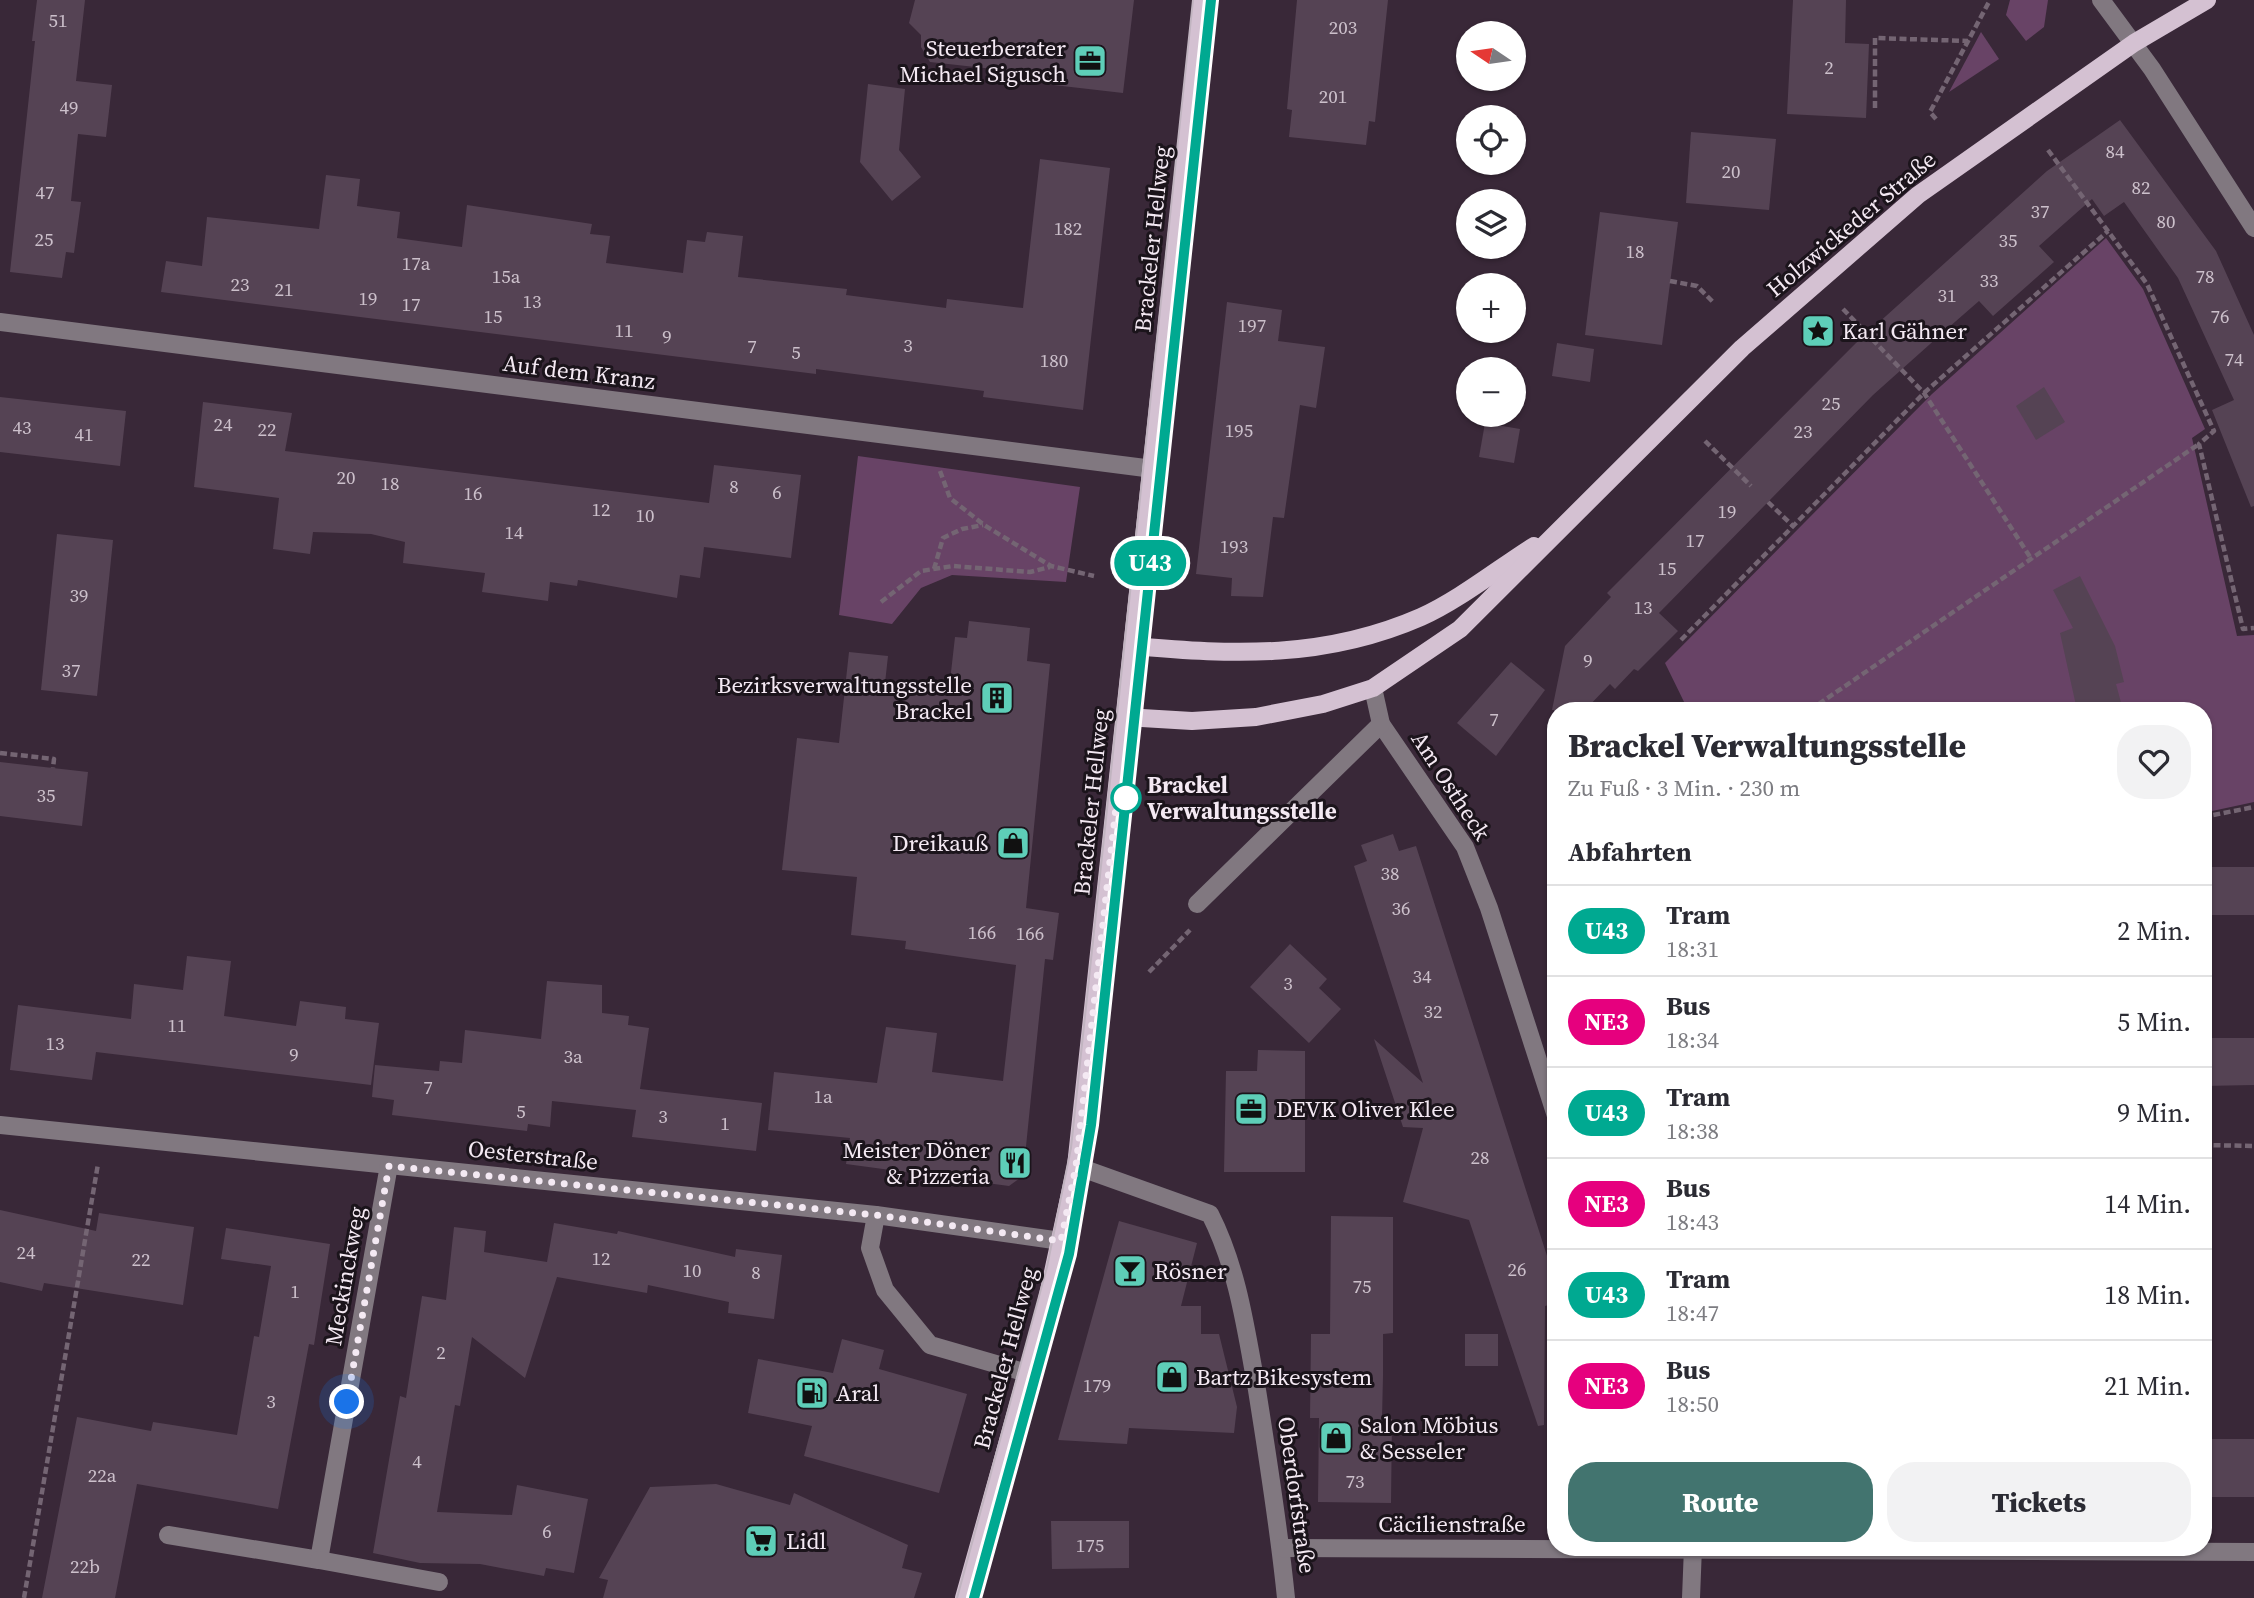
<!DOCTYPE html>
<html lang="de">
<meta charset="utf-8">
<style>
:root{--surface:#fff;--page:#f2f2f3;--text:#2b2b33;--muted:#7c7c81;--line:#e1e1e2;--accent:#42746f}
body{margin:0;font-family:"Source Serif 4",serif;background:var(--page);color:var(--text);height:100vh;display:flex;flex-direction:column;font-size:26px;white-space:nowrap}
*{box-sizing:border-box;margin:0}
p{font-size:23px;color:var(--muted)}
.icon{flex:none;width:38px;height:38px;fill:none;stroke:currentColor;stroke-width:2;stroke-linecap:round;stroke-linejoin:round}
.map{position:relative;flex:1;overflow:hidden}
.drawer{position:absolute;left:1547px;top:702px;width:665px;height:854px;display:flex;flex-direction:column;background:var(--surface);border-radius:28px;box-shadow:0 2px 5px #0004}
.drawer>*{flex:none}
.badge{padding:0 14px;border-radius:23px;font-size:24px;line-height:46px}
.needle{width:46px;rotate:283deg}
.tools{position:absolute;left:1456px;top:21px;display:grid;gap:14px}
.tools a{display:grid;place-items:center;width:70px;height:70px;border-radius:50%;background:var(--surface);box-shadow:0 2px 5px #0004;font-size:35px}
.you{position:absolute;width:35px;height:35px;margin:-18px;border:5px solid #fff;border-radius:50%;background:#1a73e8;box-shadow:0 0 0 10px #1a73e833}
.map>.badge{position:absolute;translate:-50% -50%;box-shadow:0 0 0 4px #fff}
h2{padding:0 21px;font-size:26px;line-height:63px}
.round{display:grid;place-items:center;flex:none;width:74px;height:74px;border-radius:28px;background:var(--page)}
.summary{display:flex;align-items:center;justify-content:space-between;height:119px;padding:0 21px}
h1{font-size:33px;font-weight:800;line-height:52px}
.cta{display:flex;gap:14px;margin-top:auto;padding:14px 21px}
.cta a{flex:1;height:80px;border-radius:28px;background:var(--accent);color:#fff;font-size:28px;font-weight:800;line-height:80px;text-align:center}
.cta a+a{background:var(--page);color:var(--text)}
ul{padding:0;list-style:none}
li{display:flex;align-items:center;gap:21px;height:91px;padding:0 21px;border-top:2px solid var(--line)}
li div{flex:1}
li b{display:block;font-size:26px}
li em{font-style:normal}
li .badge{min-width:77px;font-weight:700;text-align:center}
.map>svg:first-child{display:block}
.green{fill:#684366}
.building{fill:#554354}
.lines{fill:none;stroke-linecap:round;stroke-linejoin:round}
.path{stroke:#746573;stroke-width:4.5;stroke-dasharray:7 3.5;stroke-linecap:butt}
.minor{stroke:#817880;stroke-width:18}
.major{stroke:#d4c1d2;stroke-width:18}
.tram{stroke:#c1b4c0;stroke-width:2}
.line-casing{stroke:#fff;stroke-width:16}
.line{stroke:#00a991;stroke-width:10}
.walk{stroke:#f4e9f3;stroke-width:7;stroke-dasharray:0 12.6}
.stop-dot{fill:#fff;stroke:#00a991;stroke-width:3.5}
.labels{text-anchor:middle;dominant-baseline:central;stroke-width:6;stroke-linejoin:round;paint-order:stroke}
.number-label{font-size:19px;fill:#ccc0cb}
.poi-label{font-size:23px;fill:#f4e9f3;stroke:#1b141b;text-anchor:start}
.street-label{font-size:23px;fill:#f4e9f3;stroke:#1b141b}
.stop-label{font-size:23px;font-weight:bold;fill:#f4e9f3;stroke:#1b141b;text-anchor:start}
</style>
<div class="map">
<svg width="2254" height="1598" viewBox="0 0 2254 1598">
<rect width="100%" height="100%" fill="#392838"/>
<g class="green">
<path d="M2010,0h38l-4,27 -18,14 -20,-26z"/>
<path d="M1981,32l18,27 -50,33z"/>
<path d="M2106,238l37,51 62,140 -13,9 45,198 17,-1v167l-51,11v-103h-515l-23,-47 267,-269z"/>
<path d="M858,456l222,31 -14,95 -114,-7 -31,13 -29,36 -53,-9z"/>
</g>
<g class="building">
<path d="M37,0h48l-9,81 36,4 -6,52 -28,-3 -7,67 10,1 -7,51 -8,-1 -4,26 -52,-6 25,-231h-3z"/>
<path d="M915,0h219l-11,93 -78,-9 1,-9 -116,-13 -9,-15v-12l-12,-12z"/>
<path d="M1297,0h91l-13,122 -6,-1 -3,24 -77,-8 3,-27 -5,-1z"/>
<path d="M1793,0h53l-1,43 24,1 -3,74 -79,-4z"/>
<path d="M868,84l37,5 -6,61 22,27 -29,24 -32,-39z"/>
<path d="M2120,120l96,131 38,84v171l-3,1 -39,-97 22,-10 -56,-122 -54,-76 -20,14 -12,-17 -53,47 15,16 -61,54 -14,-15 -31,27 -75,67 -214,218 19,18 -40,40 -4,-2 -19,20 -5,-5 -25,26h-33l13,-64 46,-49 -4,-4 249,-250 191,-172z"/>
<path d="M1691,132l85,7 -7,71 -83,-7z"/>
<path d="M1040,159l70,9 -27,242 -100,-13 1,-6 -168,-22v5l-655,-82 5,-31 36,5 5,-49 112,12 7,-54 34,4 -3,27 43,6 -3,26 65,9 5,-42 125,19 -2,10 20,2 -4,27 77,10 4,-33 18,2 2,-10 36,4 -5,41 109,12 -1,6 100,13 1,-9 76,9z"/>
<path d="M1600,212l78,10 -16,123 -77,-10z"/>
<path d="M1227,302l55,8 -4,31 47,6 -9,61 -16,-3 -16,113 -11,-1 -10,80 -32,-1 1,-18 -36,-4z"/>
<path d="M1557,343l37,6 -4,33 -38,-6z"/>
<path d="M2044,387l21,35 -29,18 -20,-34z"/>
<path d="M0,397l126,14 -6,55 -120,-14z"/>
<path d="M203,402l89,11 -7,38 424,52 5,-38 87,10 -10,83 -87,-11 -4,31 -20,-3 -3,23 -99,-18 -1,6 -27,-4 -2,19 -66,-9 3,-19 -82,-10 2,-21 -34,-8 -58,-2 -3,22 -37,-5 6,-51 -85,-11z"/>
<path d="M1485,423l35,6 -6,34 -35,-6z"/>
<path d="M57,534l56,6 -16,156 -56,-6z"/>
<path d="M2080,576l35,70 9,36 -8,2 7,26h-46l-17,-77 13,-5 -20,-38z"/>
<path d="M969,621l61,7 -3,33 23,3 -24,244 33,5 -6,47 -8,-1 -22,217 -14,10 -163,-22 4,-26 -82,-8 6,-58 103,11 9,-56 51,6 -5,39 71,9 13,-116 -111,-16 1,-8 -55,-6 6,-58 -75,-7 15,-132 42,5 10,-91 39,4 -3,27 64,7 6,-53 12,1z"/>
<path d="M1511,662l34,28 -49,66 -39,-33z"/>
<path d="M0,762l88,10 -6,54 -82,-10z"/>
<path d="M1393,834l6,17 17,-5 140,438v19l-11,3 -1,119 -6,1 -69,-206 -66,-18 20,-74 -20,-1 -29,-88 49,44 -69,-217 13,-5 -6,-16z"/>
<rect x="2203" y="867" width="51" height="48"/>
<path d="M1290,944l37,35 -8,9 22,21 -32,34 -59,-56z"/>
<path d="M187,956l44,5 -7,55 72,10 4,-25 46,6 -1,12 34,4 -8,62 -275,-33 -4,28 -82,-10 8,-65 113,14 3,-35 49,6z"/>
<path d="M547,981l55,4v28l27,3 -1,9 21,3 -9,61 122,14 -6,48 -124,-14 4,-27 -84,-9 -2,26 -22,-3 -1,7 -135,-16 2,-15 -22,-3 3,-32 64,6 1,-10 22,2 3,-33 76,9z"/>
<path d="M2203,1038h51v47l-51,1z"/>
<path d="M1258,1050l47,1v121h-81l2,-101h31z"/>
<path d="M0,1210l96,21 3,-18 95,14 -11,78 -139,-22 -2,8 -42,-9z"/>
<path d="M1331,1216l62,1v116l-10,1v42l-1,42 10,1 -1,84 -73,-1 1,-84h-9l1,-84h19z"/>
<path d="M1119,1221l78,22 -16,63h20v28h18l18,73 -3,26 -105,-5 -2,16 -69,-4z"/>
<path d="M554,1223l63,11 1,-3 117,26 1,-8 46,6 -8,64 -46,-6 1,-11 -81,-17 -1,8 -90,-16 -32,101 -53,-41 -12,69 -5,-1 -18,107 75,3 5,-30 71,14 -14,74 -28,-5 -2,8 -64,-12 -60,-1 -47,-10 27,-157 6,2 16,-102 24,4 8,-73 32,4 -2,21 63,10z"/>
<path d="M226,1228l104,16 -16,101 -5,-1 -31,165 -141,-25 -22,114h-73l35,-181 74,14 2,-9 84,13 17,-99 5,1 12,-71 -50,-7z"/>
<rect x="1465" y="1334" width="33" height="32"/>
<path d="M842,1339l42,11 -5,19 88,25 -28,99 -135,-37 8,-30 -64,-13 10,-54 75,14z"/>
<rect x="2203" y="1439" width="51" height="58"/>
<path d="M716,1484l74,21 4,-12 114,52 -6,23 20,5 -8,25h-311l5,-18 -9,-2 51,-91z"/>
<path d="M1051,1521h78v47l-77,1z"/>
</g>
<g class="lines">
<g class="path">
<path d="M1875,108v-70l93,3"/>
<path d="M1936,119l-6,-7 60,-112"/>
<path d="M2048,150l99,134 67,147 -15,13 44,185 11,-1"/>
<path d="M1670,281l27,5 16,16"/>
<path d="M1843,309l81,84 108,167"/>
<path d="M1705,441l46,45"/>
<path d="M940,471l10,27 34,27 67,41 43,10"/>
<path d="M1768,502l25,24"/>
<path d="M934,569l9,-31 19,-9 21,-4"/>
<path d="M881,602l40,-31 32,-5 77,6 20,-5"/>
<path d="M1681,640l243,-247 184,-162"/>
<path d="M1810,710l389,-266"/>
<path d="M0,753l54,6 -1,9"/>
<path d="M2203,817l51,-10"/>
<path d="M1149,972l41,-42"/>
<path d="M2203,1145l51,1"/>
<path d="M24,1598l74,-434"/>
</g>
<g class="minor">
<path d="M2101,0l51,69 102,159"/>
<path d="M0,322l1153,147"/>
<path d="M1373,688l8,36 84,123 24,61 67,208"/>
<path d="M1197,904l184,-180"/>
<path d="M0,1125l876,90 185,26"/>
<path d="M1076,1166l134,48c28,55 36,116 47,176 11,69 22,138 29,208"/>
<path d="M876,1215l-6,33 15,42 45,55 97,28"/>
<path d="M168,1535l151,25 70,-395"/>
<path d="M1281,1548l973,4"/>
<path d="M319,1560l120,22"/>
<path d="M1691,1598l2,-51"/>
</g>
<g class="major">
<path d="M1133,646c102,9 192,13 288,-29 38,-17 78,-49 113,-71"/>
<path d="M1125,717l67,4 64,-4 67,-13 50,-16 87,-59 282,-281 176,-153 216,-152 73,-43"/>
<path d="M964,1598l81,-289 31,-143 126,-1166"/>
</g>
<g class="tram">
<path d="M957,1598l90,-331 24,-119 122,-1148"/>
<path d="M974,1598l95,-344 22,-129 120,-1125"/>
</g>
</g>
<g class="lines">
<defs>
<path id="line" d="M974,1598l95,-344 22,-129 120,-1125"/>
</defs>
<use href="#line" class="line-casing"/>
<use href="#line" class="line"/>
<path class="walk" d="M347,1402l42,-236 487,49 185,26 15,-75 41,-368h9"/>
</g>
<defs>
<symbol id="office-square" viewBox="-11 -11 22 22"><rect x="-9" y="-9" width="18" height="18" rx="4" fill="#5eceb8" stroke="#1b141b"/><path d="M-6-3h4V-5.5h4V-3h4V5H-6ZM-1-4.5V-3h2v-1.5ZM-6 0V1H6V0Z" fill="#111"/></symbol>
<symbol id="sight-square" viewBox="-11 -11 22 22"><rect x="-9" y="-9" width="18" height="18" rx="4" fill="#5eceb8" stroke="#1b141b"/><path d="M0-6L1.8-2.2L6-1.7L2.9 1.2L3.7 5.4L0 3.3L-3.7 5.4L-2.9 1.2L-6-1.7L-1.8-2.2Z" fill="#111"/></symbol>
<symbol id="building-square" viewBox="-11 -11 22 22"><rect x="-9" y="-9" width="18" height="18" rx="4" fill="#5eceb8" stroke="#1b141b"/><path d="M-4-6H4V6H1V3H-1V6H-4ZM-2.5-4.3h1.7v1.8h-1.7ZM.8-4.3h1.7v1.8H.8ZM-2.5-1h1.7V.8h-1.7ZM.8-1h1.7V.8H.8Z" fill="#111"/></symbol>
<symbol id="shop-square" viewBox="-11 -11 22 22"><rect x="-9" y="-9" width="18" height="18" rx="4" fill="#5eceb8" stroke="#1b141b"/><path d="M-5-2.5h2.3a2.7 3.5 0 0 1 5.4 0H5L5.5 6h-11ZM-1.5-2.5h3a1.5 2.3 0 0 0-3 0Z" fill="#111"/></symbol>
<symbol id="restaurant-square" viewBox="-11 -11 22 22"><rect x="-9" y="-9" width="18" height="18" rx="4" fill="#5eceb8" stroke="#1b141b"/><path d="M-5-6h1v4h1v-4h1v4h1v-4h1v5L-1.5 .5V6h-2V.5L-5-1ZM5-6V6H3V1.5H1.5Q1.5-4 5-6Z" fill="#111"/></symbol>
<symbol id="bar-square" viewBox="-11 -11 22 22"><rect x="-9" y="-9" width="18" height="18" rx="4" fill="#5eceb8" stroke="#1b141b"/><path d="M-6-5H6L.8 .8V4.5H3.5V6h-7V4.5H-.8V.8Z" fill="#111"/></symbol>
<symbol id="fuel-square" viewBox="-11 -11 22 22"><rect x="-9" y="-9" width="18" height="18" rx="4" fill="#5eceb8" stroke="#1b141b"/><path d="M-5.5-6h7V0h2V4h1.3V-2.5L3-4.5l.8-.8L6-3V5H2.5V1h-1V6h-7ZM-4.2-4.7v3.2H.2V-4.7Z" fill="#111"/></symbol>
<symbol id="supermarket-square" viewBox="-11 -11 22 22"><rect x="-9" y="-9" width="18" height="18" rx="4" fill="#5eceb8" stroke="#1b141b"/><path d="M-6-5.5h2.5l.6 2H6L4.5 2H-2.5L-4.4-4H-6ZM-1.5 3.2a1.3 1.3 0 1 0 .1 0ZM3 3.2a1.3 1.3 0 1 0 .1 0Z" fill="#111"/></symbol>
</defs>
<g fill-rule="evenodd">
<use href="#office-square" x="1071" y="42" width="38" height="38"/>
<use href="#sight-square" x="1799" y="312" width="38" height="38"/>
<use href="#building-square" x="978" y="679" width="38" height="38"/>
<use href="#shop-square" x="994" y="824" width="38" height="38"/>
<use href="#office-square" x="1232" y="1090" width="38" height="38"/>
<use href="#restaurant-square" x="996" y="1144" width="38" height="38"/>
<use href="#bar-square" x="1111" y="1252" width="38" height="38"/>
<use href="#shop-square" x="1153" y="1358" width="38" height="38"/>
<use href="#fuel-square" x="793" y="1374" width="38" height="38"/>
<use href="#shop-square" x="1317" y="1419" width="38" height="38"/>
<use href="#supermarket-square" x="742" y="1522" width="38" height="38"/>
</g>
<circle class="stop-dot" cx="1126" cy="798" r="14"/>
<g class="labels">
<g class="number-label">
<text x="58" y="20">51</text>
<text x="1343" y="27">203</text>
<text x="1829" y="67">2</text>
<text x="1333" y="96">201</text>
<text x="69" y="107">49</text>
<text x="2115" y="151">84</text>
<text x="1731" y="171">20</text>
<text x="2141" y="187">82</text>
<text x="45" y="192">47</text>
<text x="2040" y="211">37</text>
<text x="2166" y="221">80</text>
<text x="1068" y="228">182</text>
<text x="44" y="239">25</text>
<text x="2008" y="240">35</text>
<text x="1635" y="251">18</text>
<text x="416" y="263">17a</text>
<text x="506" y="276">15a</text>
<text x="2205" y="276">78</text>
<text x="1989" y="280">33</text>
<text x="240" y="284">23</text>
<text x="284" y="289">21</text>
<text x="1947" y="295">31</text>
<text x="368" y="298">19</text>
<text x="532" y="301">13</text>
<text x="411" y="304">17</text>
<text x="493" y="316">15</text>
<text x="2220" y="316">76</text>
<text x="1252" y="325">197</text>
<text x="624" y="330">11</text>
<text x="667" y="336">9</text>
<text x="908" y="345">3</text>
<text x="752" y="346">7</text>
<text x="796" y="352">5</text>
<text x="2234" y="359">74</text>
<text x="1054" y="360">180</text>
<text x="1831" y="403">25</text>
<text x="223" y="424">24</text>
<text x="22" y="427">43</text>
<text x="267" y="429">22</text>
<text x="1239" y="430">195</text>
<text x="1803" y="431">23</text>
<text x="84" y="434">41</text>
<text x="346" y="477">20</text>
<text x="390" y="483">18</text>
<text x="734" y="486">8</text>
<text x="777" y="492">6</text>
<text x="473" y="493">16</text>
<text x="601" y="509">12</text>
<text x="1727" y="511">19</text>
<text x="645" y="515">10</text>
<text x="514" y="532">14</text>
<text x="1695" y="540">17</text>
<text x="1234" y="546">193</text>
<text x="1667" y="568">15</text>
<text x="79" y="595">39</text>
<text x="1643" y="607">13</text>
<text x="1588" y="660">9</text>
<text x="71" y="670">37</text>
<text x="1494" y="719">7</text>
<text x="46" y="795">35</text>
<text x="1390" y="873">38</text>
<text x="1401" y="908">36</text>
<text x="982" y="932">166</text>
<text x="1030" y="933">166</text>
<text x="1422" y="976">34</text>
<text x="1288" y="983">3</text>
<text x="1433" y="1011">32</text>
<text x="177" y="1025">11</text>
<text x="55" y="1043">13</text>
<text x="294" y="1054">9</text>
<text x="573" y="1056">3a</text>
<text x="428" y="1087">7</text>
<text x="823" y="1096">1a</text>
<text x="521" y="1111">5</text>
<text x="663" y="1116">3</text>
<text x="725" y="1123">1</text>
<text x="1480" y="1157">28</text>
<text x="26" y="1252">24</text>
<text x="601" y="1258">12</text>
<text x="141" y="1259">22</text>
<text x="1517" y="1269">26</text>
<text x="692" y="1270">10</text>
<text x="756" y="1272">8</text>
<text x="1362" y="1286">75</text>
<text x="295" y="1291">1</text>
<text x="441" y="1352">2</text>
<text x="1097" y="1385">179</text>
<text x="271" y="1401">3</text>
<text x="417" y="1461">4</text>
<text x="102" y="1475">22a</text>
<text x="1355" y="1481">73</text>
<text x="547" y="1531">6</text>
<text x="1090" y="1545">175</text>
<text x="85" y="1566">22b</text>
</g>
<g class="poi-label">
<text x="1066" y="48" text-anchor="end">Steuerberater<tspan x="1066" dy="26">Michael Sigusch</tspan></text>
<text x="1842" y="331">Karl Gähner</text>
<text x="972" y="685" text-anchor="end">Bezirksverwaltungsstelle<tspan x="972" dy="26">Brackel</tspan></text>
<text x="988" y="843" text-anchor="end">Dreikauß</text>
<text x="1276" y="1109">DEVK Oliver Klee</text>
<text x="990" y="1150" text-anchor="end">Meister Döner<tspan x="990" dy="26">&amp; Pizzeria</tspan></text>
<text x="1154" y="1271">Rösner</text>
<text x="1196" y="1377">Bartz Bikesystem</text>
<text x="836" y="1393">Aral</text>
<text x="1360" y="1425">Salon Möbius<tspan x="1360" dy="26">&amp; Sesseler</tspan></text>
<text x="786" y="1541">Lidl</text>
</g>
<g class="street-label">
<text transform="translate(1851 224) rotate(-40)">Holzwickeder Straße</text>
<text transform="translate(1152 239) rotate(-84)">Brackeler Hellweg</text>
<text transform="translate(579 372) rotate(7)">Auf dem Kranz</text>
<text transform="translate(1451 786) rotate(57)">Am Ostheck</text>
<text transform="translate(1091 802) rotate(-84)">Brackeler Hellweg</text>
<text transform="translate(533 1155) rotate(6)">Oesterstraße</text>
<text transform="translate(345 1276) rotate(-80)">Meckinckweg</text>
<text transform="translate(1005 1358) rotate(-75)">Brackeler Hellweg</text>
<text transform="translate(1297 1495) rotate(82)">Oberdorfstraße</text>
<text x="1452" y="1524">Cäcilienstraße</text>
</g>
<g class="stop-label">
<text x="1147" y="785">Brackel<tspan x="1147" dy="26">Verwaltungsstelle</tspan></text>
</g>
</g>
</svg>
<div class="tools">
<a><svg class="needle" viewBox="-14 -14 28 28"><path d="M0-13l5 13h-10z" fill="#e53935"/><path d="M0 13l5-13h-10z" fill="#7c7c81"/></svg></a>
<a><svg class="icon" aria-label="locate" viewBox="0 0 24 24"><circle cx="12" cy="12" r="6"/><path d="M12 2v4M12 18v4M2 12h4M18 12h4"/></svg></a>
<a><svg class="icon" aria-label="layers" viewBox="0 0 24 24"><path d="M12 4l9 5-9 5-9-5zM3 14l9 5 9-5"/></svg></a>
<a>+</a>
<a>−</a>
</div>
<div class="you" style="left:347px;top:1402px"></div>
<b class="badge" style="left:1150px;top:563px;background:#00a991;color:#fff">U43</b>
<section class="drawer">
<div class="summary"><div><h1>Brackel Verwaltungsstelle</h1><p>Zu Fuß · 3 Min. · 230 m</p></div><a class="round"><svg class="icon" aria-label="heart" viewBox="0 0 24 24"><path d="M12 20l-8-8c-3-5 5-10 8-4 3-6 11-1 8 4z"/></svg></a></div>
<h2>Abfahrten</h2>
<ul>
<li><span class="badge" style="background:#00a991;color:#fff">U43</span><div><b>Tram</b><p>18:31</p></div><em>2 Min.</em></li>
<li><span class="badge" style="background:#e6007e;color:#fff">NE3</span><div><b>Bus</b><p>18:34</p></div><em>5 Min.</em></li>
<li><span class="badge" style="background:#00a991;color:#fff">U43</span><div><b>Tram</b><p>18:38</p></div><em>9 Min.</em></li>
<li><span class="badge" style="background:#e6007e;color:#fff">NE3</span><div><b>Bus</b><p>18:43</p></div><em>14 Min.</em></li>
<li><span class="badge" style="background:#00a991;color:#fff">U43</span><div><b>Tram</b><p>18:47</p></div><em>18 Min.</em></li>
<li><span class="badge" style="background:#e6007e;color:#fff">NE3</span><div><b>Bus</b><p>18:50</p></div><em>21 Min.</em></li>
</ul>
<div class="cta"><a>Route</a><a>Tickets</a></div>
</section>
</div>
